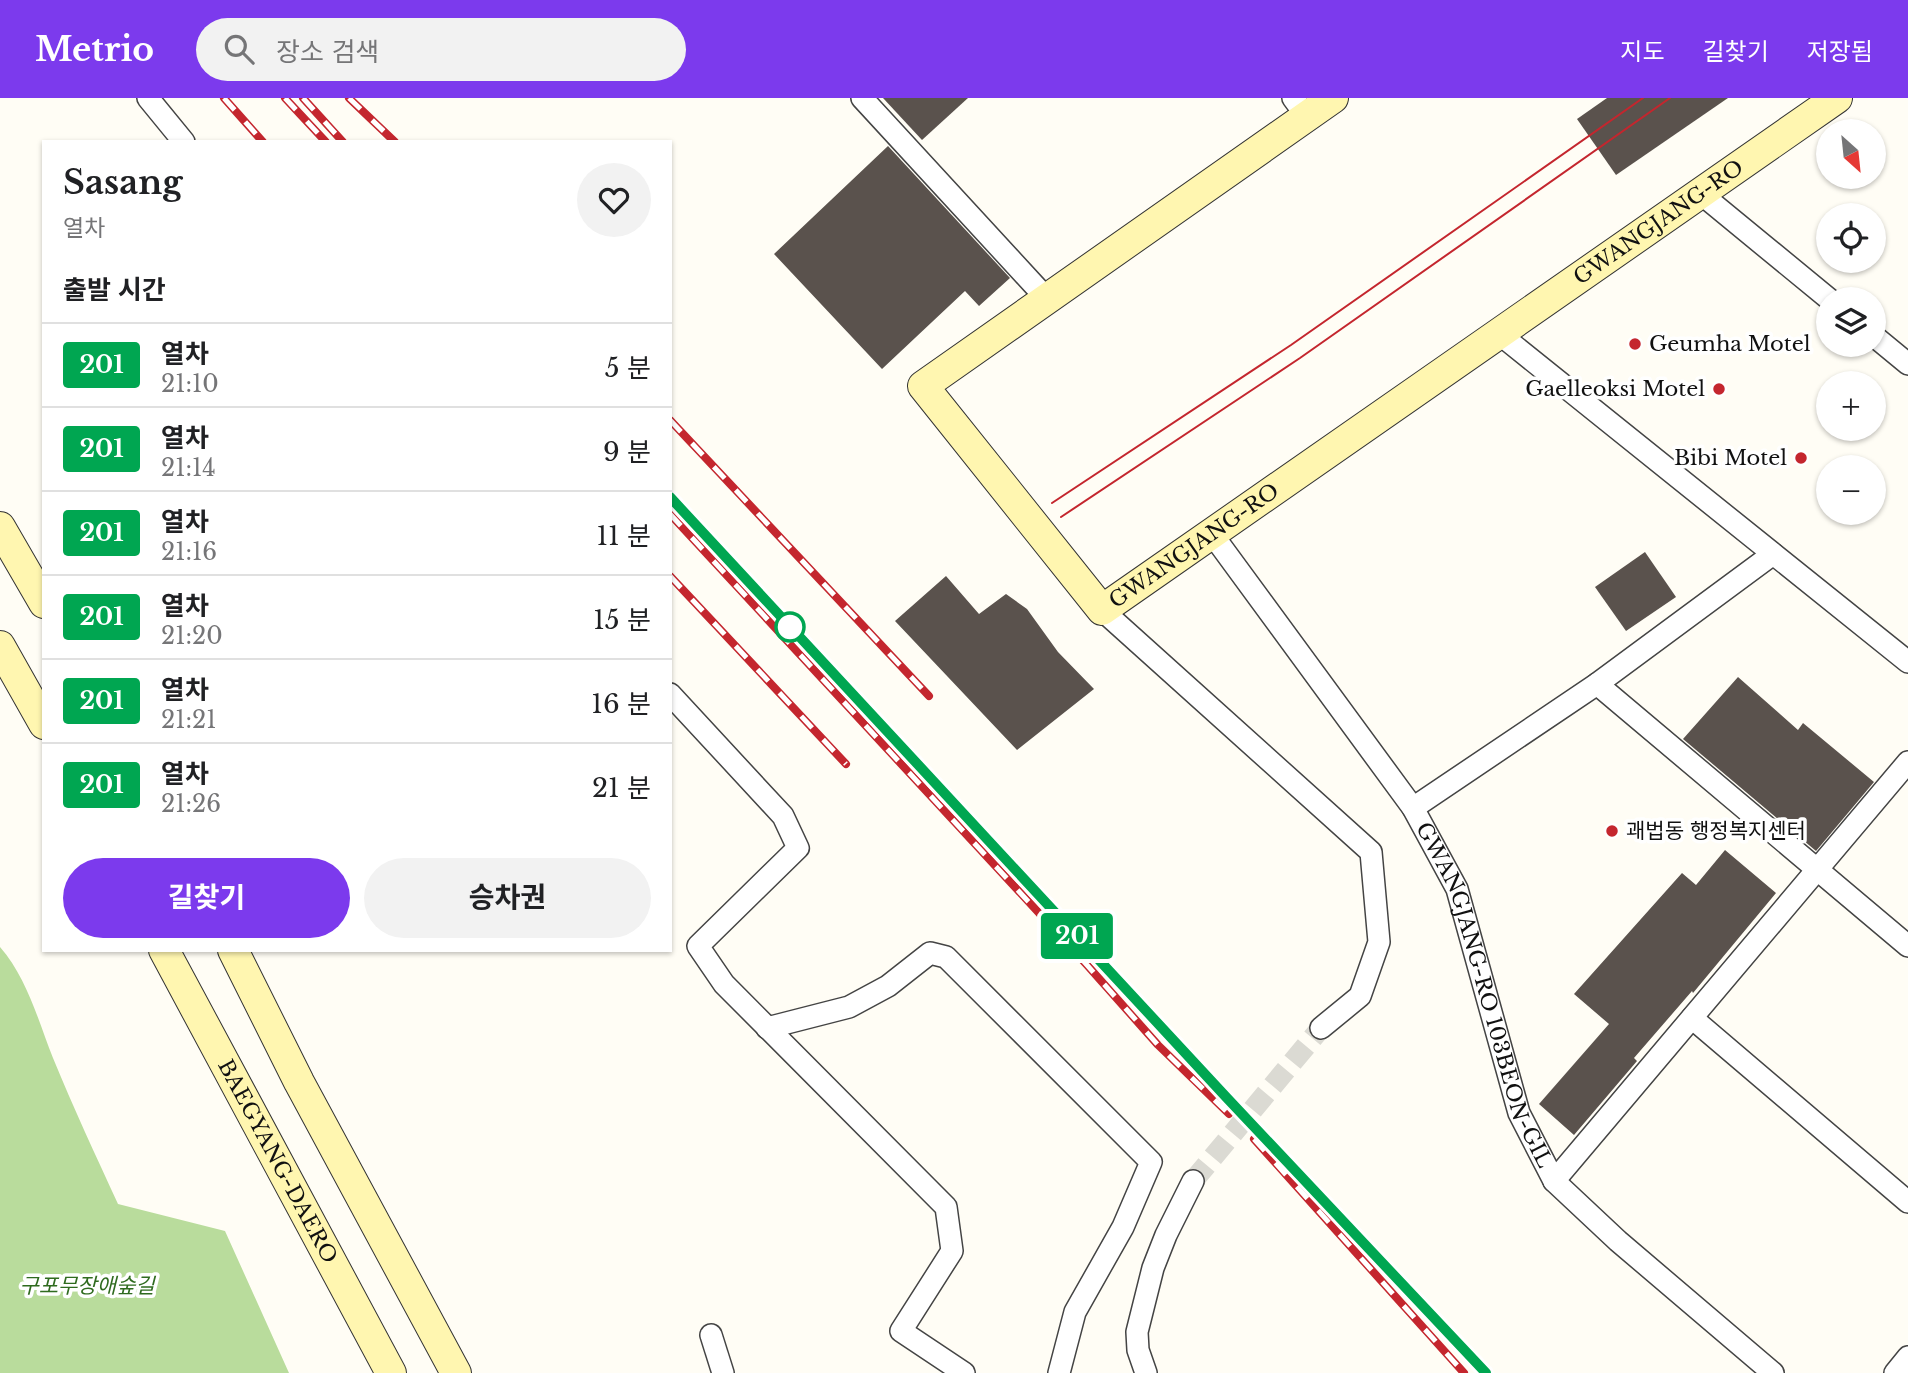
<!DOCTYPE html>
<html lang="ko">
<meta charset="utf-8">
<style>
:root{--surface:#fff;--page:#f2f2f2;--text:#202124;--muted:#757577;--line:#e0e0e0;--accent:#7c3aed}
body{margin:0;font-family:"Libre Baskerville","Noto Sans KR",serif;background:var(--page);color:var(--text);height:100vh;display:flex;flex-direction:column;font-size:26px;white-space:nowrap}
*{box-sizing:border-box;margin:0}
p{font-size:23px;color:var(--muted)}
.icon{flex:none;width:38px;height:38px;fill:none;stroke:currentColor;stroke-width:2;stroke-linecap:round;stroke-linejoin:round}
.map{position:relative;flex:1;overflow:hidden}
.drawer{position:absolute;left:42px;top:42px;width:630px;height:812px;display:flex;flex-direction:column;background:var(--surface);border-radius:0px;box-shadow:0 2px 5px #0004}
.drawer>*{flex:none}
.badge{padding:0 14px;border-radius:5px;font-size:24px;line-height:46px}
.needle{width:46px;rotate:153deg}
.controls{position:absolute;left:1816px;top:21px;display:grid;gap:14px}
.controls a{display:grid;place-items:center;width:70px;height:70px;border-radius:50%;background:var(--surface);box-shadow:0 2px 5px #0004;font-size:35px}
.map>.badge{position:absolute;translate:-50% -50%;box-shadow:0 0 0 4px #fff}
h2{padding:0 21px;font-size:26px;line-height:63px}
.round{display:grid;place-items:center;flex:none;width:74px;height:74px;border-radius:37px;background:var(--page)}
.overview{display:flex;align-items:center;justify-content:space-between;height:119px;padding:0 21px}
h1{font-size:33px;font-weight:700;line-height:52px}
.cta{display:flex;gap:14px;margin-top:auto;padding:14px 21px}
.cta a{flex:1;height:80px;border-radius:42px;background:var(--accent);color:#fff;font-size:28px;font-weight:700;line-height:80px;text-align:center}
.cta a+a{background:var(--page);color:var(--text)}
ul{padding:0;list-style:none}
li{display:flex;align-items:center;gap:21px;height:84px;padding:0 21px;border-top:2px solid var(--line)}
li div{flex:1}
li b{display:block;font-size:26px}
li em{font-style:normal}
li .badge{min-width:77px;font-weight:700;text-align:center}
header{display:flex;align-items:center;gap:42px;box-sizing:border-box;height:98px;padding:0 35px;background:var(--accent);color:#fff}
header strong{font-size:33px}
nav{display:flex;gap:38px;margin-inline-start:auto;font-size:24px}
.search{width:490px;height:63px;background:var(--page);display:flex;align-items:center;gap:18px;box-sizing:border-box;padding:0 24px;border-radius:38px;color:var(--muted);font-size:26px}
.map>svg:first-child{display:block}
.forest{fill:#b9dc9c}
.building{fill:#5a524d}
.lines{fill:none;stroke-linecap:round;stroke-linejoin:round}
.street-tunnel{stroke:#dbdad3;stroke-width:21;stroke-dasharray:21 10;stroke-linecap:butt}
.street-casing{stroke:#444;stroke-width:24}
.secondary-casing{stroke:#333;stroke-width:32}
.street{stroke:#fff;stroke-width:21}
.secondary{stroke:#fff6b0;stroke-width:30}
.tram{stroke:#c4262e;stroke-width:2}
.rail-casing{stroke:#c4262e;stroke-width:8}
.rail{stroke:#fff;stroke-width:5;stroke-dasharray:16;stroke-linecap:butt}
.line-casing{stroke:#fff;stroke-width:16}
.line{stroke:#00a651;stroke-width:10}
.poi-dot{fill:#c4262e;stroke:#fff;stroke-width:2.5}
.stop-dot{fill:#fff;stroke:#00a651;stroke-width:3.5}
.labels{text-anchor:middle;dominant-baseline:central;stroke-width:7;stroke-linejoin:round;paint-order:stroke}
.street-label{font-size:21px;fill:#111;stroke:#fff}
.poi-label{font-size:21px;fill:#111;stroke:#fff;text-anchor:start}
.park-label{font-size:21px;font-style:italic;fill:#2f6b1f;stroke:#fff}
</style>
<header>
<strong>Metrio</strong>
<div class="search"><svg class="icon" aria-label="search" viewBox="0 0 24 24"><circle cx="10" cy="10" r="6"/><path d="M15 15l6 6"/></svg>장소 검색</div>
<nav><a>지도</a><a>길찾기</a><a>저장됨</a></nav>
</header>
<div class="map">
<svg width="1908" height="1275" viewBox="0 0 1908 1275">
<rect width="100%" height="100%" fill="#fffdf5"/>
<path class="forest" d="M0,849c27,31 38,73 53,111 20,49 43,98 65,146l107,27 64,142h-289z"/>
<g class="building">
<path d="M883,0h85l-46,42z"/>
<path d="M1607,0h121l-112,77 -39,-56z"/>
<path d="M888,48l122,132 -31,28 -14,-15 -83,78 -108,-115z"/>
<path d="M1645,454l31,45 -50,34 -31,-44z"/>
<path d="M946,478l33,38 27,-20 21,15 31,43 36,37 -77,61 -122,-129z"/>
<path d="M1738,579l60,53 5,-7 71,59 -58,69 -133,-112z"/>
<path d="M1725,752l51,43 -83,100 -1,-2 -58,67 3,3 -63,74 -35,-31 70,-80 -35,-30 108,-121 14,12z"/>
</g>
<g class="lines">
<path class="street-tunnel" d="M1193,1083l128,-153"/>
<defs>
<g id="street">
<path d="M148,0l36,44"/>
<path d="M862,0l185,201"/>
<path d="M1293,0l14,19"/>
<path d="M1700,95l129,106"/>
<path d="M1497,234l411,330"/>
<path d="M1874,238l34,28"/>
<path id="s1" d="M1212,436l201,274 44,81 62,224 35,68 64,60 155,132"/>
<path d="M1102,512l269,242 8,90 -19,54 -39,32"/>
<path d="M1597,586l311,262"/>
<path d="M670,596l113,122 15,32 -100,98 26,38 222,223 6,44 -51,80 63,42"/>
<path d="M1413,710l184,-124 176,-130"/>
<path d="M1692,920l216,184"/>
<path d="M767,930l82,-21 39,-21 42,-33 16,4 205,205 -28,65 -48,85 -16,61"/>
<path d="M1554,1083l354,-419"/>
<path d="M711,1237l12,38"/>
<path d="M1146,1275l-8,-23 -1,-18 16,-64 13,-33 27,-54"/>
<path d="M1895,1275l13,-16"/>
</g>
<g id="secondary">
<path id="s2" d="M1333,0l-410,288 179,224 735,-512"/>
<path d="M0,429l44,76"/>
<path d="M0,548l44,78"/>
<path id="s3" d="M164,852l227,423"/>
<path d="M233,852l66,132 157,291"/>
</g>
</defs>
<use href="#street" class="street-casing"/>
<use href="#secondary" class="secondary-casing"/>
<use href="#street" class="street"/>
<use href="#secondary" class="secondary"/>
<g class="tram">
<path d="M1052,405l239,-158 352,-247"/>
<path d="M1061,419l239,-159 370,-260"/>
</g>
<defs>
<g id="rail">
<path d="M224,0l39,44"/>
<path d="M285,0l41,44"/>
<path d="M303,0l40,44"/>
<path d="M349,0l46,44"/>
<path d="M670,322l259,276"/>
<path d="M670,399l557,601 259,275"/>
<path d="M670,416l417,451 71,80 71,69"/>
<path d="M670,478l176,188"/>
<path d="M1254,1041l210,234"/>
</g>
</defs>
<use href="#rail" class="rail-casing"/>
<use href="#rail" class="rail"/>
</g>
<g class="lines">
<defs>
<path id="line" d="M670,399l557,601 259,275"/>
</defs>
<use href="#line" class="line-casing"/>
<use href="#line" class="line"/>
</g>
<g class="poi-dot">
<circle cx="1635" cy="246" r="7"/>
<circle cx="1719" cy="291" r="7"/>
<circle cx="1801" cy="360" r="7"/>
<circle cx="1612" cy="733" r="7"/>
</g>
<circle class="stop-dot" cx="790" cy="529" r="14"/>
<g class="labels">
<g class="street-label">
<text stroke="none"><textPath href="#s2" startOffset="1466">GWANGJANG-RO</textPath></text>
<text stroke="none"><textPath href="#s2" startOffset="900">GWANGJANG-RO</textPath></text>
<text stroke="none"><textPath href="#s1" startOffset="541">GWANGJANG-RO 103BEON-GIL</textPath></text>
<text stroke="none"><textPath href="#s3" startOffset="240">BAEGYANG-DAERO</textPath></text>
</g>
<g class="poi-label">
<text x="1649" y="246">Geumha Motel</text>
<text x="1705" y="291" text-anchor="end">Gaelleoksi Motel</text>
<text x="1787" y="360" text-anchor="end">Bibi Motel</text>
<text x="1626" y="733">괘법동 행정복지센터</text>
</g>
<g class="park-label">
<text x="87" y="1188">구포무장애숲길</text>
</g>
</g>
</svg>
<div class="controls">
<a><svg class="needle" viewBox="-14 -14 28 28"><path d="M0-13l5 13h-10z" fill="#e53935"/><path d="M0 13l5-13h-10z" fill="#757577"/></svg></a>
<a><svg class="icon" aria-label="locate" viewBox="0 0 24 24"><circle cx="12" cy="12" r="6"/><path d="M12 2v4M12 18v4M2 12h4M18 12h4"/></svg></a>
<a><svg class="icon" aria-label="layers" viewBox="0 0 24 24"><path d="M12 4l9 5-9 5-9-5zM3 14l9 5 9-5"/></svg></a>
<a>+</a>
<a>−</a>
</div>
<b class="badge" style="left:1077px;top:838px;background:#00a651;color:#fff">201</b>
<section class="drawer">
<div class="overview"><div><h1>Sasang</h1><p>열차</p></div><a class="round"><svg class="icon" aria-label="heart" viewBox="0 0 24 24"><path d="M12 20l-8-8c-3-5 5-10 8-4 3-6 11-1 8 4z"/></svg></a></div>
<h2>출발 시간</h2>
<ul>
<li><span class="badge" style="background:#00a651;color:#fff">201</span><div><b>열차</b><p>21:10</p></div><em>5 분</em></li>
<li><span class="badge" style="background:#00a651;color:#fff">201</span><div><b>열차</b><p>21:14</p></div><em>9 분</em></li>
<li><span class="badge" style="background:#00a651;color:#fff">201</span><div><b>열차</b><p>21:16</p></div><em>11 분</em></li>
<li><span class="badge" style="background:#00a651;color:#fff">201</span><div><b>열차</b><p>21:20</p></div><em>15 분</em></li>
<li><span class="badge" style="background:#00a651;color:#fff">201</span><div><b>열차</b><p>21:21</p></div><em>16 분</em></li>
<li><span class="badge" style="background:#00a651;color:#fff">201</span><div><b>열차</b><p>21:26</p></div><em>21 분</em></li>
</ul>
<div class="cta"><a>길찾기</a><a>승차권</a></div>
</section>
</div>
